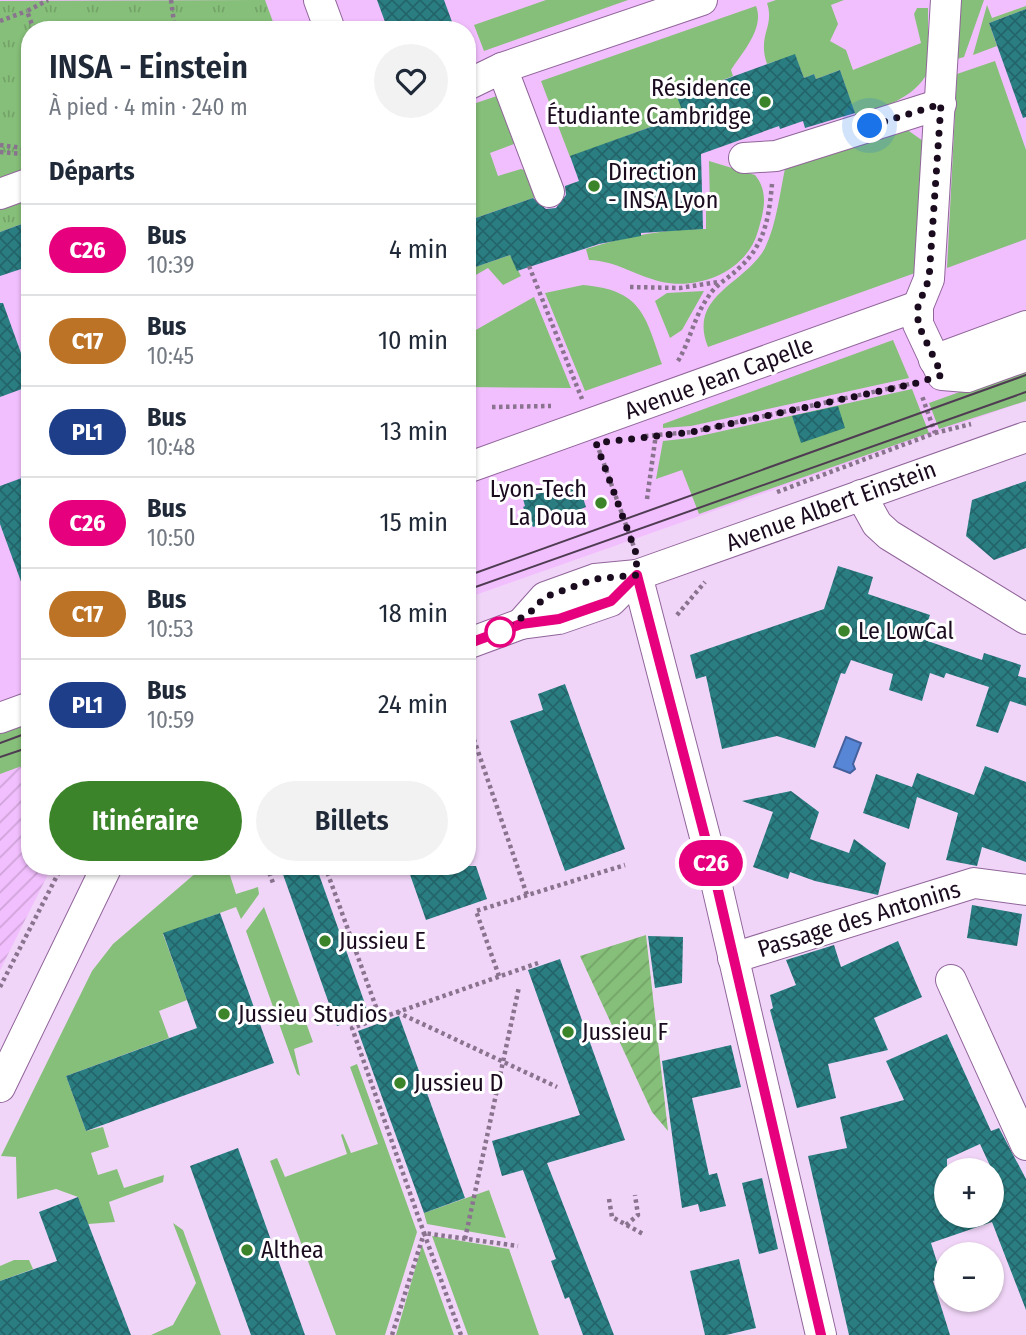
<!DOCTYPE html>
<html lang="fr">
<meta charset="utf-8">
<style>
:root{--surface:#fff;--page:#f2f2f3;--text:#1f2937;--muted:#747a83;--line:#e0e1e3;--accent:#3c842a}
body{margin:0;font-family:"Fira Sans Condensed",sans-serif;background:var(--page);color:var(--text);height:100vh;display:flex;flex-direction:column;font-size:26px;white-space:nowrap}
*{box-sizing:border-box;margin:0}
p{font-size:23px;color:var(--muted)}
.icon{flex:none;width:38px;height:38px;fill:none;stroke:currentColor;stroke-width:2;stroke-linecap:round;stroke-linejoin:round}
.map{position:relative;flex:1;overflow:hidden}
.panel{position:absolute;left:21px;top:21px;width:455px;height:854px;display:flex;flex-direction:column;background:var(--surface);border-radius:28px;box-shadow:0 2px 5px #0004}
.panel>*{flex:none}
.badge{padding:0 14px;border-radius:23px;font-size:24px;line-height:46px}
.controls{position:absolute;left:934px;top:1158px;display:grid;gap:14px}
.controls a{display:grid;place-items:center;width:70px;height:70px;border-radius:50%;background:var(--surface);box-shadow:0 2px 5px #0004;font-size:35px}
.you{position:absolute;width:35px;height:35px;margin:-18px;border:5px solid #fff;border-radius:50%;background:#1a73e8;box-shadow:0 0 0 10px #1a73e833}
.map>.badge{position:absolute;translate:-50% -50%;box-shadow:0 0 0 4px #fff}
h2{padding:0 28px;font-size:26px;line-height:63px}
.round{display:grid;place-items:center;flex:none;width:74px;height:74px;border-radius:37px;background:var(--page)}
.overview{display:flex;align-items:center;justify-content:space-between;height:119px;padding:0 28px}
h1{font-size:33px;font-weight:600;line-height:52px}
.primary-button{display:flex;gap:14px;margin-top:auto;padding:14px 28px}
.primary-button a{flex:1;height:80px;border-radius:42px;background:var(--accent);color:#fff;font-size:28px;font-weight:600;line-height:80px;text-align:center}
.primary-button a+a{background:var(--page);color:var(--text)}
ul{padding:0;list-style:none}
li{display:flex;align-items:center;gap:21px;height:91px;padding:0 28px;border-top:2px solid var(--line)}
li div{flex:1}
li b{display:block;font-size:26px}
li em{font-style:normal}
li .badge{min-width:77px;font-weight:700;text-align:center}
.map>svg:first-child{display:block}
.built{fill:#f2bffe}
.industrial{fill:url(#industrial-furrows)}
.grass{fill:#86bf79}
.park{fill:url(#park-tufts)}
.garden{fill:url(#garden-furrows)}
.water{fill:#5686d5;stroke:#44619e;stroke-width:2}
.building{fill:url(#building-cross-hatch);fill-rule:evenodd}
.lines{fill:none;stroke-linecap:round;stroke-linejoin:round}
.minor-casing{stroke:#90659a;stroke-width:32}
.path{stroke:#89738e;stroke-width:4.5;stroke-dasharray:3.5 3.5;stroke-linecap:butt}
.minor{stroke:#fff;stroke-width:30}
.tram{stroke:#4f3c53;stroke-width:2}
.line-casing{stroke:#fff;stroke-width:16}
.line{stroke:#e6007e;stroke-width:10}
.walk{stroke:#1b0b1f;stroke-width:7;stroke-dasharray:0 12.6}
.poi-dot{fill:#3c842a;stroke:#fff;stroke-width:2.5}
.stop-dot{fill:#fff;stroke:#e6007e;stroke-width:3.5}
.labels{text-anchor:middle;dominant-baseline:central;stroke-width:6;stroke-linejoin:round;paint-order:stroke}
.poi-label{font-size:24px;fill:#1b0b1f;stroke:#fff;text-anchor:start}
.street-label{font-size:24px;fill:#1b0b1f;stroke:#fff}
</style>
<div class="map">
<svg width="1026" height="1335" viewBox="0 0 1026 1335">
<defs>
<pattern id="industrial-furrows" width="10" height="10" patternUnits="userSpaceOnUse" patternTransform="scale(1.75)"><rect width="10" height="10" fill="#f2bffe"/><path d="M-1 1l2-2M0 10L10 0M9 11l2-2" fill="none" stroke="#cfa3d9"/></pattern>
<pattern id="park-tufts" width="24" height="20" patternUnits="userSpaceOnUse" patternTransform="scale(1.75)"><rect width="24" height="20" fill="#86bf79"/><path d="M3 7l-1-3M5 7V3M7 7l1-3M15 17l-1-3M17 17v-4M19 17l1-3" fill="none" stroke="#73a368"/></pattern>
<pattern id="garden-furrows" width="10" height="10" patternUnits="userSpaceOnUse" patternTransform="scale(1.75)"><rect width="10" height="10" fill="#86bf79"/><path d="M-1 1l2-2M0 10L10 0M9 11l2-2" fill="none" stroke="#73a368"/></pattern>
<pattern id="building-cross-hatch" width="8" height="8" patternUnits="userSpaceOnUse" patternTransform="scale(1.75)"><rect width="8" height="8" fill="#2a7e82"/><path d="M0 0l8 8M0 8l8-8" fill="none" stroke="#23656a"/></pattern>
</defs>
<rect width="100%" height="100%" fill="#f1d5f8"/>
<path class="built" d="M0,0h1026v401l-559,197v-568h-437v836h22l-52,104z"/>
<path class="industrial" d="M30,762v104h22l-52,104v-197z"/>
<g class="grass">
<path d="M546,0h82l-144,51 -10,-26z"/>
<path d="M776,0h68l-13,5 7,19 -8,17 16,9 7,20 68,-27 -7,-29 3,-6h11v64c-14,27 -46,35 -72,45l-16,-47 -24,9 -2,-5 -10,4 -9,-23 -28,9c-10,-29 8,-37 0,-61z"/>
<path d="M961,0h23l-20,57 -7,2z"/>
<path d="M987,5l5,13 34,-12v3l-37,14 8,23 -24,9z"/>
<path d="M756,6c9,22 -14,47 -25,64l2,6 -55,21 4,11 6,5 -118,44 -29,-76z"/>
<path d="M995,61l31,89v89l-79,29 10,-194z"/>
<path d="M497,96l5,3 13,40 -1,5 -24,9 8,23 23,-7 6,2 9,26 -69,24v-115z"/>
<path d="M902,126l21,15 -8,132 -207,74c-21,-52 38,-63 57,-99 12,-25 15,-57 21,-84z"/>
<path d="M709,161l46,14c14,17 9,36 3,56 -11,40 -58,59 -96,51 -26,-6 -45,-21 -73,-22l-3,-11c40,-13 78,-20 120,-20v-21l4,-1z"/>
<path d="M510,255l11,21 -18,9 -15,-17 -21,12v-10z"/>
<path d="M583,285c58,5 62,29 79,79l-77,27 -40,-98z"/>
<path d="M704,291l-22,39 -12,8 -15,-37 12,-8z"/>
<path d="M534,297l37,91 -104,-1v-52z"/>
<path d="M893,340l16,38 -218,48 -28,2v-4z"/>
<path d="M1026,368v33l-87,28 -10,-26z"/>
<path d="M912,389l17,44 -230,81 -17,-44 -26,9 7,-38 28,-3z"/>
<path d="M30,720v43l-30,11v-44z"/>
<path d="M204,866h23l9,28 22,-7 1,7 -18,25 -5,-12 -73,27 24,66 -28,11 10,27 -103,38 20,55 17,-4 6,20 -18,6 7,22 19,-6 7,19 40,-13 -1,7 -54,20 6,20 -27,2 -10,-27 -22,-8 -39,10 -1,-42 -15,-1 91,-185 21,-27z"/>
<path d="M264,907l49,135 -19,7 6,27 -3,-2 -51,-143z"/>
<path d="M357,1064l60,168 -32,103h-49l-66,-174 7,-3 8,19 62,-23 -6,-19 2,-1 8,19 27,-9 -28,-77z"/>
<path d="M489,1190l17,48 -79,-14 -3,-11z"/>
<path d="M173,1223l10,7 38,105h-70l22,-10 23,-42z"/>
<path d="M432,1236l77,13 30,86h-71z"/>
<path d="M422,1245l32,90h-58z"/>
<path d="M14,1260h15l4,9 -33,12v-15z"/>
</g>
<path class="park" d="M265,0l11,30h-246v191l-30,11v-231z"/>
<path class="garden" d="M646,935l22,196 -16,-19 -72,-156z"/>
<path class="water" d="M846,737l15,6 -8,21 2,5 -5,4 -16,-6z"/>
<g class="building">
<path d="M377,0h67l11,30h-67z"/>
<path d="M1026,9v108l-3,1 -34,-95z"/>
<path d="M795,54l9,24 10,-4 2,5 24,-9 15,43 -50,15 -2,-7 -23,8 -1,-3 -78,28 2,75 -62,4v3l-42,8 -82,27 -7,-16 -43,15v-49l66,-23 13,11 10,-1 10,-13 -1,-9 14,-5 -9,-25 114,-41 -7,-18z"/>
<path d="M30,221v45l-30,10v-44z"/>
<path d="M0,303h3l27,75v8l-30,11z"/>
<path d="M838,406l7,22 -44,15 -9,-27z"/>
<path d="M30,475v123h-3l-27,-74v-38z"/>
<path d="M577,480l9,27 -53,20 -10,-20 2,-1 -2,-7z"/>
<path d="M1026,481v67l-32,12 -28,-24 6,-36z"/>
<path d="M838,566l35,11 -5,17 62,21 -8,24 60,21 2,-7 37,12 -3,11 8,2v28l-16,-5 -12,32 -22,-7 13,-39 -43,-14 -2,5 -14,-5 -8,28 -33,-11 4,-16 -42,-14 -6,14 -4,-1 -26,75 -38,-12 -55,13 -16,-73 -10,3 -6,-24 134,-46z"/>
<path d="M565,684l60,165 -60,22 -55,-150 33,-11 -5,-16z"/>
<path d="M985,766l41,16v80l-44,-15 -5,19 -31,-6 12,-47 -41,-16 -8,32 -46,-16 13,-39 36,13 5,-14 57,22z"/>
<path d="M791,791l28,21 -9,27 39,14 5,-14 32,24 -8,32 -63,-14 -25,-9 -2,7 -35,-12 20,-55 -31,-11z"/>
<path d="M280,866h36l53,149 -32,11z"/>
<path d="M407,866h69l11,33 -61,21z"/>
<path d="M972,905l50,9 -5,32 -50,-8z"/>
<path d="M220,913l54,150 -188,68 -20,-55 131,-48 -34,-95z"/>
<path d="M648,936l35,1 -1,46 -27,5z"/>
<path d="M898,941l24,56 -48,21 14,32 -60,14 8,34 -39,10 -27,-98 3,-2 -3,-13 26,-10 -10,-25 48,-15 7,22z"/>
<path d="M560,959l65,181 -78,23 67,172h-31l-14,-38 -4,2 -14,-38 5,-2 -33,-89 -21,6 -10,-35 88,-26 -52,-145z"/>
<path d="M399,1016l66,182 -41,15 -66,-182z"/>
<path d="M947,1034l44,97 8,-3 27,51v131l-34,-88 -61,21 11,35 -9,3 17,54h-101l-41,-179 39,-8 -7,-31 64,-17 -18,-39zM980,1144l12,26v46h-45v-57z"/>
<path d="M731,1045l10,42 -49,11 17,77 8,-2 9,33 -26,6 -2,-8 -16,4 -20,-147z"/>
<path d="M238,1148l67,187h-54l-61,-169z"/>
<path d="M762,1178l16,71 -19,5 -17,-71z"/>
<path d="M78,1197l53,138h-131v-54l57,-20 -18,-49z"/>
<path d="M739,1259l17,69 -30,7h-21l-15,-64z"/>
</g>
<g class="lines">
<defs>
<g id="minor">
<path d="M319,0l11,30"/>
<path d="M502,68l47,124"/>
<path d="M467,85l35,-17 200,-68"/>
<path d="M744,158l32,-2 165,-52"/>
<path d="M0,194l30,-11"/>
<path d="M918,306l11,-27 17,-279"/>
<path d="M934,360l92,-34"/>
<path d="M467,468l451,-162v18l24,51 25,2 59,-21"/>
<path d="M861,495l16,29 12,11 137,84"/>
<path d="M637,575l73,281 111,479"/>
<path d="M521,624l24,-27 50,-18 42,-4 389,-138"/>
<path d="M467,644l54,-20 38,-5 52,-18 26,-26"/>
<path d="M0,718l30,-11"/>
<path d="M733,958l241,-75 52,7"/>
<path d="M951,980l75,165"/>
<path d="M0,1087l107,-221"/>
</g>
</defs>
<use href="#minor" class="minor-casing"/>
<g class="path">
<path d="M171,0l4,30"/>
<path d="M0,21l27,-10"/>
<path d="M34,30l-7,-19 21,-11"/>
<path d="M0,145l30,4"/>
<path d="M0,152l23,2"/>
<path d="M529,266l53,133"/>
<path d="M630,287l50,1 38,-6"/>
<path d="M678,361c12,-20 16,-44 30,-64 9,-14 20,-18 31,-29 26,-23 30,-51 33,-84"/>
<path d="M492,407l59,-1"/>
<path d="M935,433l36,-9"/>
<path d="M645,436l47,-4 222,-49"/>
<path d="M599,450l35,97"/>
<path d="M777,492l158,-59 -13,-37"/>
<path d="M647,499l9,-65"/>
<path d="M677,615l28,-33"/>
<path d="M467,719l60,176"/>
<path d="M267,866l6,17"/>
<path d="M325,866l55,152"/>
<path d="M499,976l-23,-65 149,-46"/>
<path d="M0,987l62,-121"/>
<path d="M397,1012l160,75"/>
<path d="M609,1199l3,18 33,18"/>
<path d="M626,1225l12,-10 -3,-20"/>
<path d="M465,1239l54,-252"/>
<path d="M392,1335l32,-102 -72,-205 186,-65"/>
<path d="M461,1335l-37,-102 94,13"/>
</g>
<use href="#minor" class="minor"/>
<g class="tram">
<path d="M467,576l559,-201"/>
<path d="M467,590l559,-198"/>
<path d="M0,743l30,-11"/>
<path d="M0,757l30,-10"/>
</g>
</g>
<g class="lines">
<defs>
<path id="line" d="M467,644l54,-20 38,-5 52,-18 26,-26 73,281 111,479"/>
</defs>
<use href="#line" class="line-casing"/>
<use href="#line" class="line"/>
<path class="walk" d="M500,632l33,-22 12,-13 50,-18 42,-4 -1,-22 -40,-110 96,-11 225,-49 25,-8 -24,-51v-18l11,-27 12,-175 -71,22"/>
</g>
<g class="poi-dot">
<circle cx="765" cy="102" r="7"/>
<circle cx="594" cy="186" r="7"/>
<circle cx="601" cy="503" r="7"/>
<circle cx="844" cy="631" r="7"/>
<circle cx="325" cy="941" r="7"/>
<circle cx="224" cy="1014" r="7"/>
<circle cx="568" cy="1032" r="7"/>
<circle cx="400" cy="1083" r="7"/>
<circle cx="247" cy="1250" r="7"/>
</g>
<circle class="stop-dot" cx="500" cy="632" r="14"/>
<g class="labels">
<g class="poi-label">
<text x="751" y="88" text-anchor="end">Résidence<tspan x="751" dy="28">Étudiante Cambridge</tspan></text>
<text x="608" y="172">Direction<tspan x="608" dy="28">- INSA Lyon</tspan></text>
<text x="587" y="489" text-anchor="end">Lyon-Tech<tspan x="587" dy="28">La Doua</tspan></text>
<text x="858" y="631">Le LowCal</text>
<text x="339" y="941">Jussieu E</text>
<text x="238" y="1014">Jussieu Studios</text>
<text x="582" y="1032">Jussieu F</text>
<text x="414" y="1083">Jussieu D</text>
<text x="261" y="1250">Althea</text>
</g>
<g class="street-label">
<text transform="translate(719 378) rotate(-20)">Avenue Jean Capelle</text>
<text transform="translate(831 506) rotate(-20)">Avenue Albert Einstein</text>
<text transform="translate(859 919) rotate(-17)">Passage des Antonins</text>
</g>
</g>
</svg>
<div class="controls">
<a>+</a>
<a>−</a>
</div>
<div class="you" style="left:870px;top:126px"></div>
<b class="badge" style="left:711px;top:863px;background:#e6007e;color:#fff">C26</b>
<section class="panel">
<div class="overview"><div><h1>INSA - Einstein</h1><p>À pied · 4 min · 240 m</p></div><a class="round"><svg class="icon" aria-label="heart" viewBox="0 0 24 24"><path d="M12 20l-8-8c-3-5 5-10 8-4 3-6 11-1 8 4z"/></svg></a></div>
<h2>Départs</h2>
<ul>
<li><span class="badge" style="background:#e6007e;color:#fff">C26</span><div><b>Bus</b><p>10:39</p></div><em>4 min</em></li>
<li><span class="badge" style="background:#bc7326;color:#fff">C17</span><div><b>Bus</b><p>10:45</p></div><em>10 min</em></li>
<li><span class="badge" style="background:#1e3e89;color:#fff">PL1</span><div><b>Bus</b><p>10:48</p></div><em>13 min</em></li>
<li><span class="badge" style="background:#e6007e;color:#fff">C26</span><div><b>Bus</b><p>10:50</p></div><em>15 min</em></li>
<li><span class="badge" style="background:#bc7326;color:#fff">C17</span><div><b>Bus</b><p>10:53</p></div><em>18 min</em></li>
<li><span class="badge" style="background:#1e3e89;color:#fff">PL1</span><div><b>Bus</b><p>10:59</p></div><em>24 min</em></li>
</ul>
<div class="primary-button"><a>Itinéraire</a><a>Billets</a></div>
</section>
</div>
